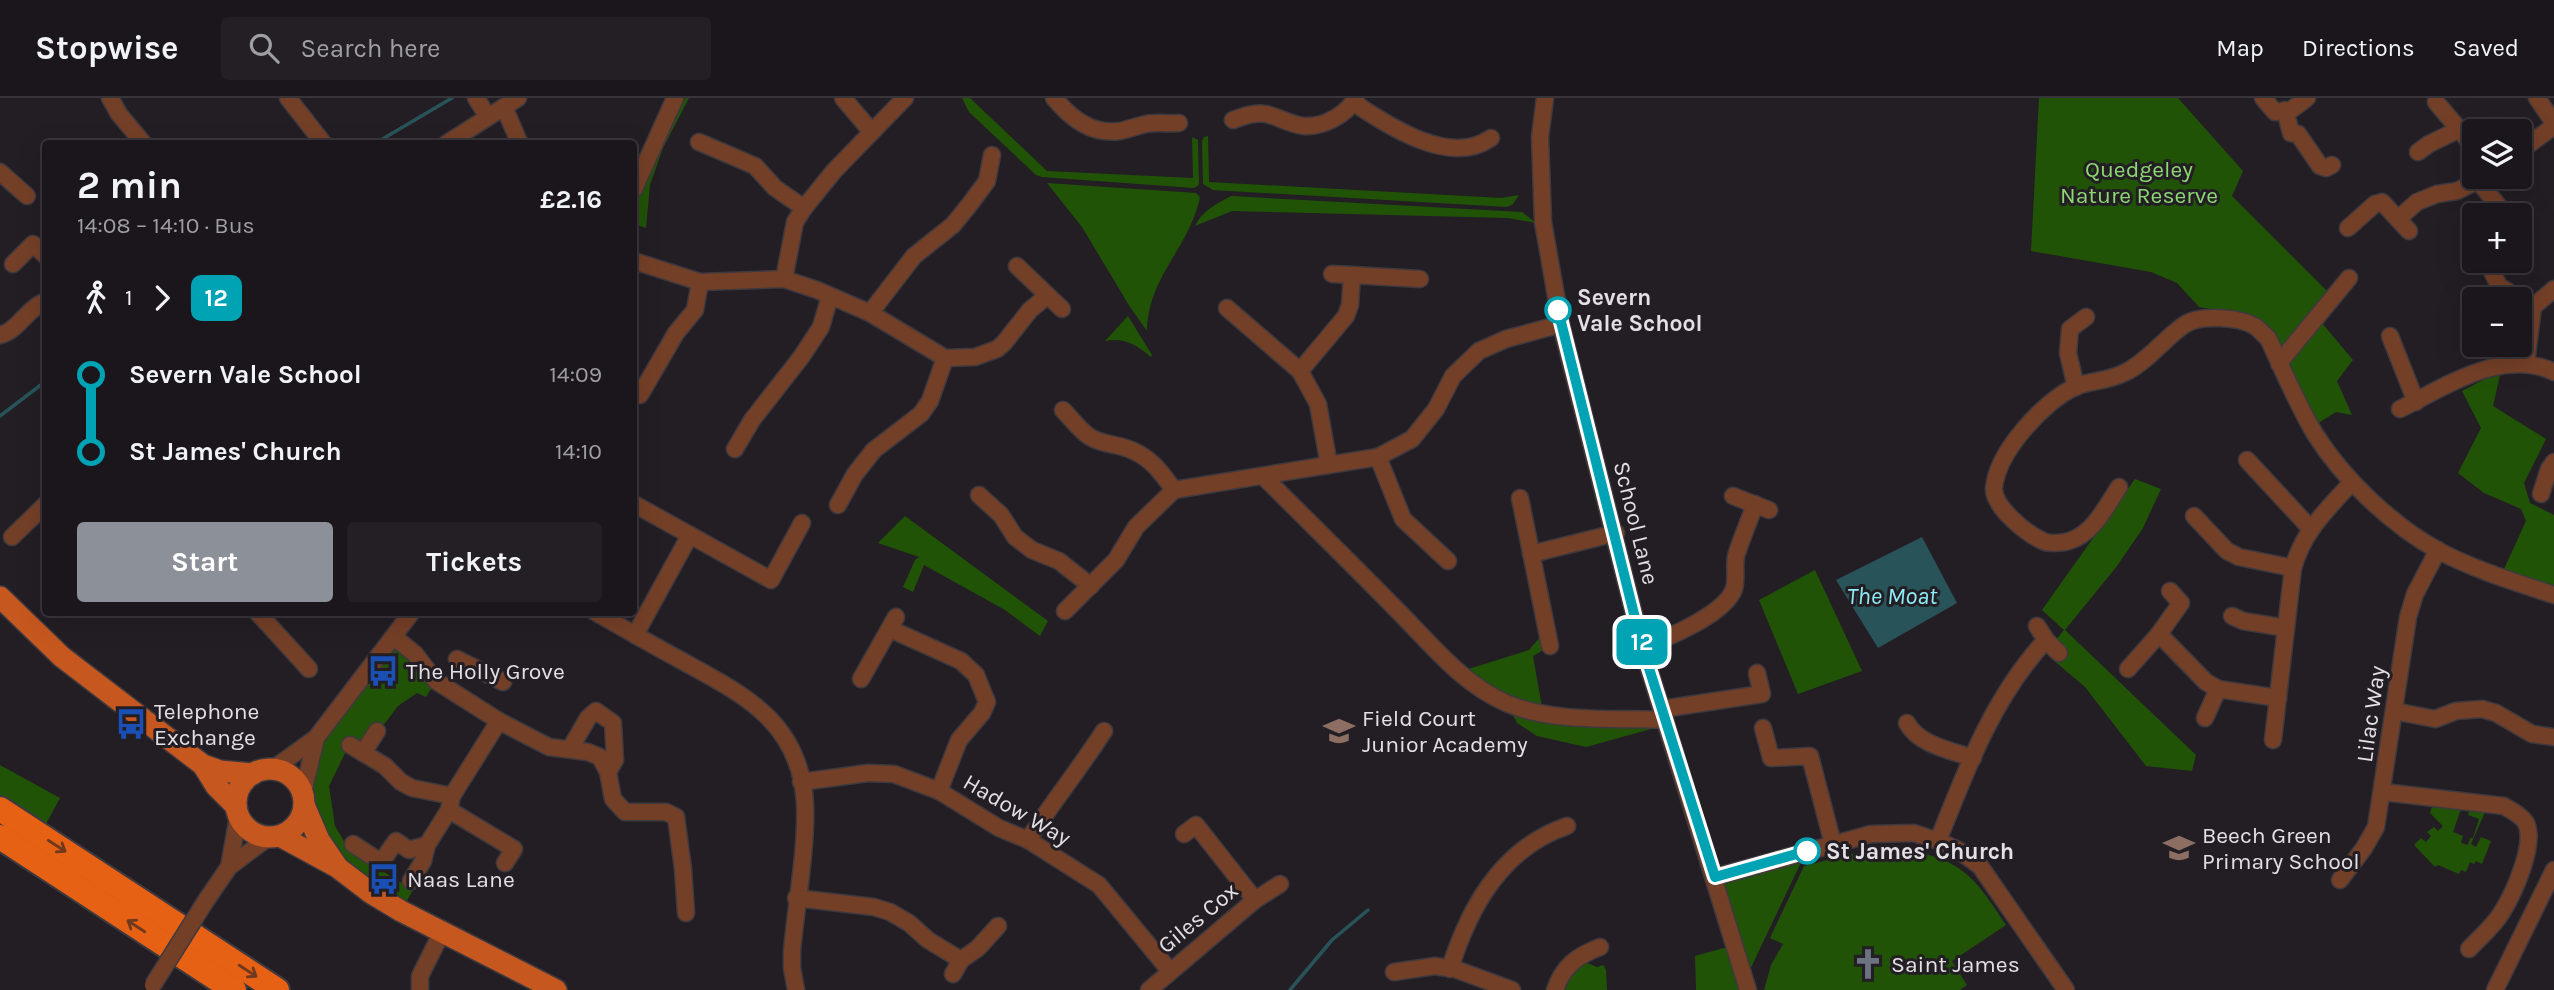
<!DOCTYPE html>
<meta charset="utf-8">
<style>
:root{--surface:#1a161b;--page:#231f24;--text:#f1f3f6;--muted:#9f9fa3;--line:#38353a;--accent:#8c9099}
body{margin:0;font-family:Karla,sans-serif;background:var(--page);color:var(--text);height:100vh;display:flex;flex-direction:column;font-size:26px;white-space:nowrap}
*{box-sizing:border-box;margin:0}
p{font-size:23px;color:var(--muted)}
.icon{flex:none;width:38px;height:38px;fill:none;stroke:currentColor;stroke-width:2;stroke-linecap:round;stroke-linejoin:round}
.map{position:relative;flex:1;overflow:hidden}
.panel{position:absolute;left:42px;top:42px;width:595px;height:476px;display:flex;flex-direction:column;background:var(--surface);border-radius:7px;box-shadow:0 7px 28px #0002,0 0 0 2px var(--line)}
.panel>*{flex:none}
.badge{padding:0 14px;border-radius:10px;font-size:24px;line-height:46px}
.fabs{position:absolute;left:2462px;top:21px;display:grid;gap:14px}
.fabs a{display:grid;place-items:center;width:70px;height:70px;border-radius:7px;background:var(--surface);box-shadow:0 7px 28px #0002,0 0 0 2px var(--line);font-size:35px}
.map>.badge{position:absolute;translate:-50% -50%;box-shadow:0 0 0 4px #fff}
.legs{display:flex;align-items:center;gap:10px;height:77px;padding:0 35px;font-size:23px}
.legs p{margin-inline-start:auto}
.overview{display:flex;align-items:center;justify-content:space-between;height:119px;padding:0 35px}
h1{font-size:38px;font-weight:700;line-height:52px}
.primary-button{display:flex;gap:14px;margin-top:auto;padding:14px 35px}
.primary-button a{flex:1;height:80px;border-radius:7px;background:var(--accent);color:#fff;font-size:28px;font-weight:700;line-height:80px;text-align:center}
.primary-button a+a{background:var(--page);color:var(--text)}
ul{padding:0 35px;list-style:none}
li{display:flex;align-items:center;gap:24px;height:77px;font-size:26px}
li i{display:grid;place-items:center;width:10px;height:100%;margin:0 9px;background:currentColor}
li i::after{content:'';width:18px;height:18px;margin:-9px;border:5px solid;border-radius:50%;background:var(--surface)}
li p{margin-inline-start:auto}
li:first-child i{background:linear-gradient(#0000 50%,currentColor 0)}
li:last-child i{background:linear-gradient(currentColor 50%,#0000 0)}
header{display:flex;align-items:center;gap:42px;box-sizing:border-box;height:98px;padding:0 35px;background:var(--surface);border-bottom:2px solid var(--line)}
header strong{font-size:33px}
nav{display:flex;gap:38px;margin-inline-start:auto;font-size:24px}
.search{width:490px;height:63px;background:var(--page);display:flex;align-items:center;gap:18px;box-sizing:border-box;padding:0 24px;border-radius:7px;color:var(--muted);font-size:26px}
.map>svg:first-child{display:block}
.green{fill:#215307}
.water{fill:#285459}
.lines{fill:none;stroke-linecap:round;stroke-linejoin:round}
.stream{stroke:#285459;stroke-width:3.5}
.minor-casing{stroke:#3d393f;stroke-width:19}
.major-casing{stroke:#3d393f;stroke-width:24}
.highway-casing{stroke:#3d393f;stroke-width:28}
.minor{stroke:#743f27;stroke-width:16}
.major{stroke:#c6581f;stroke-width:21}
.highway{stroke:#e66114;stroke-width:24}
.minor-bridge-casing{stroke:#3d393f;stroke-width:19;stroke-linecap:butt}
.minor-bridge{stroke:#743f27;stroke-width:16}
.oneway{stroke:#70391e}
.line-1-casing{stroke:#fff;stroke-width:16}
.line-1{stroke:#00a3b4;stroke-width:10}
.stop-1-dot{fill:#fff;stroke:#00a3b4;stroke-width:3.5}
.labels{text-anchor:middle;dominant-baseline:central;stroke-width:6;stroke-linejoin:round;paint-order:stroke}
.park-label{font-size:23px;fill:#8dd773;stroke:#221e24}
.stop-label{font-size:23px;font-weight:bold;fill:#e3e0e4;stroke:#221e24;text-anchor:start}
.street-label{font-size:23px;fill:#e3e0e4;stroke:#221e24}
.poi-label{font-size:23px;fill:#e3e0e4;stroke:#221e24;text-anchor:start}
.water-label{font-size:24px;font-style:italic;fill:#8eedf9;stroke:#221e24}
</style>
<header>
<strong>Stopwise</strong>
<div class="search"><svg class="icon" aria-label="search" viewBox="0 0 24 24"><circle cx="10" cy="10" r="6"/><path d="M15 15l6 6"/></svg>Search here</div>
<nav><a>Map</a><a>Directions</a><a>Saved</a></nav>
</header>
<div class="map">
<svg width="2554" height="892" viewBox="0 0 2554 892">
<rect width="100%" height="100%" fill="#221e24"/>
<g class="green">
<path d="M685,0h4l-26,50 -13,37 -4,43 -12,-4v-24z"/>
<path d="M962,0h8l77,73 146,7 -1,-41 6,3 1,45 -5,3 -152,-11 -6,-2 -67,-63z"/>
<path d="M2039,0h139l65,73 -11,25 98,98 -49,57 -43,-37 -39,-7 -22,-24 -26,-11 -120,-21z"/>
<path d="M1208,38l1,46 293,16 17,-3 -6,9 -6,3 -294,-17 -10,-6 -1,-43 2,-4z"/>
<path d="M1047,85l149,10 4,4c-11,52 -52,79 -53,134l-17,-24 -48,-80z"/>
<path d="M1231,98l291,16 14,11 -28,-5 -276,-7 -37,15c7,-15 21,-22 36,-30z"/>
<path d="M1128,218l24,39 -1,2c-14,-12 -27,-20 -46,-16z"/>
<path d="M2316,218l37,44 -16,21 15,34 -16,-3 -24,15 -33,-64z"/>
<path d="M2500,277l-7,31 53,33 -22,44 6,20 24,12v79l-55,-14 27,-59 -5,-12 -37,-16 -26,-20 23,-45 -19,-37 23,-12z"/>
<path d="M2135,381l26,10 -18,39 -26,38 -52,64 131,125 -4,16 -46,-5 -61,-79 -40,-34 19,-23 -22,-20z"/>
<path d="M905,418l143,105 -8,15 -35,-26 -81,-45 -11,27 -10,-5 12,-27 4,-3 -41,-14z"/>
<path d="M1815,472l47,101 -64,23 -39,-94z"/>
<path d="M1547,531l3,17 -17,10 10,57 -84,-41 70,-22z"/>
<path d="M394,539l42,44 -10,16 -9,-4 -19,13 -34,45 -15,-6 -20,41 6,40 14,24 64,40 -12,21 -64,-44 -34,-74 13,-55z"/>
<path d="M1511,613l151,15 -76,21 -49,-11 -20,-13z"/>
<path d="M0,667l60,33 -14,26 -46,-29z"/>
<path d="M2433,706l28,5 -8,23 10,4 -2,7 7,2 2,-7h3l6,-19 -11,-4 2,-5 15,2 -14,32 5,3 5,-10 10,4 -9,23 -6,-3 -2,3 -4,-2 -4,10 -5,-2 -2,4 -21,-9 -3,2 -21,-22 7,-7 5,4 5,-6 -4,-4 7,-5 4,4 5,-5 -13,-13z"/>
<path d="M1899,750c63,12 73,25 107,77l-54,36 15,24 -7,5h-196l7,-25 12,-21 -13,-6 34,-72 64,-16z"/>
<path d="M1806,754l-60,126 -31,-101z"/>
<path d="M1731,848l11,44h-46l-1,-34z"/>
<path d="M1585,864l12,5 6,-2 3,5 1,20h-42l10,-22z"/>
</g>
<path class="water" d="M1922,439l35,66 -79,45 -42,-68z"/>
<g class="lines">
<g class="stream">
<path d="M374,46l78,-46"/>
<path d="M0,318l46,-35"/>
<path d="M1290,892l42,-50 36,-30"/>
</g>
<defs>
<g id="minor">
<path d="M110,0l9,16 25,30"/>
<path d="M288,0l36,46"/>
<path d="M476,0l12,19"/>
<path d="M843,0l28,33"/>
<path d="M1054,0c17,20 37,37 66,33 9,-2 17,-5 26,-7 11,-2 23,0 33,-1"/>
<path d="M1545,0l-5,39 3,85 18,102 81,322 106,344"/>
<path d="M2263,0l12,14 16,-2 16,-12"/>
<path d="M2537,0l17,25"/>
<path d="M2436,4l38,45"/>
<path d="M1354,5c35,23 96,64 137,35"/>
<path d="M504,9l16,37"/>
<path d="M2285,12l6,23 7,1 22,32 6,2 6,-3"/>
<path d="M1233,22c11,-4 22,-8 33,-6 13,3 25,11 38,12 20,1 42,-11 52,-28"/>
<path d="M699,44l56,24 20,22 29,20"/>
<path d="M446,46l72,-46"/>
<path d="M2520,53l34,-25"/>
<path d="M2418,54l11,-8 31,-15"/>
<path d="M0,74l27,24"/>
<path d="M2478,83l28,34"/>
<path d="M634,91l41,-91"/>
<path d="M2399,120l18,-16 20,-8 20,-3 28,-14"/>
<path d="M2348,130l27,-24 7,-2 27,29"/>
<path d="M634,163l66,21 84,-3 33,11 53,23 75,45 30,-1 22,-8 7,-6 26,-33 17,-14"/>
<path d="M2487,163l12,25 34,21"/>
<path d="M13,166l20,-20 13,12"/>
<path d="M1017,168l45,43"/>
<path d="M1332,176l20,1"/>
<path d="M784,181l11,-57 9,-14 30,-37 71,-73"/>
<path d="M1227,210l73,63 18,33 11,61"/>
<path d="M870,215l44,-57 39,-31 17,-21 17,-23 5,-26"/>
<path d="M0,237c18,-4 27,-27 46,-34"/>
<path d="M2390,238l26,66"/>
<path d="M2279,265l70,-85"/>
<path d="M2526,265l7,-56 21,-18"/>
<path d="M1300,273l46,-55 4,-11 2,-30 68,4"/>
<path d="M2076,289l-8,-34 2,-24 16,-12"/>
<path d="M640,297l36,-62 19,-23 5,-28"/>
<path d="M2400,311c45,-22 103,-62 154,-37"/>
<path d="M1063,312c8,8 17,21 27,27 11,7 24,7 36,11 23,7 35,24 48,42"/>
<path d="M735,351l17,-29 50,-64 19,-29 9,-31"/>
<path d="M1378,359l25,62 45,42"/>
<path d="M2247,362l63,68"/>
<path d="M1264,379c44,44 89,88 133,133 34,34 64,73 109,93 46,20 110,15 159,17"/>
<path d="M2119,389c-13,20 -26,47 -50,54 -6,2 -21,3 -26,0 -16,-7 -50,-34 -49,-53 3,-36 50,-87 81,-101 16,-7 32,-5 51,-15 22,-11 38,-33 58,-47 15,-11 57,-8 72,2 4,3 8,8 12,11 15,32 29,66 47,96 28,45 78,92 124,117 36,19 76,31 115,44"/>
<path d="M2541,396l8,-25 5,-7"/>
<path d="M979,397l22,20 14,22 17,13 27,11 32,25"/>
<path d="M1733,398l36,14"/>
<path d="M1520,400l30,148"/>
<path d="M634,406l137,76 31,-57"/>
<path d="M838,407l17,-31 19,-24 47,-36 9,-13 15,-43"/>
<path d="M2194,418l33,35 12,6 54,11"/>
<path d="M12,439l34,-33"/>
<path d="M1531,456l85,-21"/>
<path d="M1065,513l51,-51 20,-33 38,-37 204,-33 34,-18 24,-30 17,-33 26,-25 27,-12 55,-15"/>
<path d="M257,514l52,57"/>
<path d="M595,514c30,17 59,34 89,50 62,34 116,61 121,141 2,45 -9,103 -13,148v17l4,22"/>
<path d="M2232,518l11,5 43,7"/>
<path d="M2037,528l9,14 13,13"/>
<path d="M890,531l71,32 15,14 11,27 -5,11 -23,27 -20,51"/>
<path d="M2159,536l47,48 12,7 60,9"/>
<path d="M635,537l55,-100"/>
<path d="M394,539l21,17 21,27 63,40 50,26 39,5 12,5 8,15 5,27 12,13h41l10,5 7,52 3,44"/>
<path d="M1642,548c25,-7 83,-32 92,-57 3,-10 0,-22 2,-33 5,-17 13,-34 19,-52"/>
<path d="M457,561l46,23"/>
<path d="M2128,571l31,-35 22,-31 -11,-12"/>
<path d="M861,581l35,-62"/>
<path d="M1662,611l100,-15 -5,-21"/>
<path d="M2394,613l41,8 21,-8 26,-2 14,4 36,21 22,3"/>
<path d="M2205,620l13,-29"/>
<path d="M1907,625c12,22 43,27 66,35"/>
<path d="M1763,630l8,30 39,-2 23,88"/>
<path d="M2273,642l20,-172c11,-38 33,-57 59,-86"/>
<path d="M350,647l35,21 16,16 11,6 40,8"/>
<path d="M570,651l18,-31 8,-7 17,12 2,37 -7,12"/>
<path d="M363,655l14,-22"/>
<path d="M273,671l43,-31 96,-126"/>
<path d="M801,684l67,-9 26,1 45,17 60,37 29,12 71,45 71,86"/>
<path d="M2383,694l121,14c8,5 17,9 22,17 10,21 -12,70 -24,89 -8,14 -22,25 -33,37"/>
<path d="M303,695l13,-55"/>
<path d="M449,712l65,39 -9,14"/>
<path d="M1184,736l12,-9 59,75"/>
<path d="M1028,742c24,-37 52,-72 76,-109"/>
<path d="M1938,743c28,-71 55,-144 108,-201"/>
<path d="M353,746l23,15 6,2 14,-20 13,9 18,-5"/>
<path d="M229,769l9,-50"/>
<path d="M1715,779l156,-43 43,-1 24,8 20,9 22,16 86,124"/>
<path d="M2340,782l24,-32 12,-21 32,-210 7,-23 23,-44"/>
<path d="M411,783l12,-20 4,-16 22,-35 3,-14 47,-75"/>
<path d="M796,800l78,9 16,5 19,11 19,17 33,20"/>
<path d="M207,801l22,-32 40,-30"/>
<path d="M1450,871c19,-62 52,-121 117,-143"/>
<path d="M1394,874l41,-6 20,3 57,21"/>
<path d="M953,876l8,-14 17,-12 20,-22"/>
<path d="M420,892v-14l22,-44"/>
<path d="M1149,892l106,-90 25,-16"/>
<path d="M1555,892c8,-24 22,-34 45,-43"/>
<path d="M2495,892l59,-120"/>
</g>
<g id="major">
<path d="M0,499l62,60 141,108 17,6 33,3"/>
<path d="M203,667l13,21 20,20"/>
<circle cx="270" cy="705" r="34"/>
<path d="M304,707l15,35 17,25"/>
<path d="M280,738l57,31 34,26 30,18 155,79"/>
</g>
<g id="highway">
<path d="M0,711l277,181"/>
<path d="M0,739l234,153"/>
</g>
</defs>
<use href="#minor" class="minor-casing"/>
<use href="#major" class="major-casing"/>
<use href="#highway" class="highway-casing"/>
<use href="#minor" class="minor"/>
<use href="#major" class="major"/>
<use href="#highway" class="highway"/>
<defs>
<path id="minor-bridge" d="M153,887l54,-86"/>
</defs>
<use href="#minor-bridge" class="minor-bridge-casing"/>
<use href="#minor-bridge" class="minor-bridge"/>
</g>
<defs><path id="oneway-shaft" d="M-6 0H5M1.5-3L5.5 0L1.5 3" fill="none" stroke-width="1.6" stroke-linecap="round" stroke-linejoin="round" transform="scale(1.75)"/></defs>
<g class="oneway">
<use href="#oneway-shaft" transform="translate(57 748) rotate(33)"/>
<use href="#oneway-shaft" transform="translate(136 828) rotate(-147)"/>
<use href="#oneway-shaft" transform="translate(248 873) rotate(33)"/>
</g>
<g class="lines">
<defs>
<path id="line-1" d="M1558,212l84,336 73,231 92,-26"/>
</defs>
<use href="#line-1" class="line-1-casing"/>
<use href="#line-1" class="line-1"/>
</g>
<defs>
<symbol id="bus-bare" viewBox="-9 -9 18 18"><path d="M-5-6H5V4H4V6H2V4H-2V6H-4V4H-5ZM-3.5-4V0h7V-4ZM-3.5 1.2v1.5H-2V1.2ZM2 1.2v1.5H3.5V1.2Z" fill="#1a4fb4" stroke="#221e24" stroke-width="2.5" paint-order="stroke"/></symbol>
<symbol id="school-bare" viewBox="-9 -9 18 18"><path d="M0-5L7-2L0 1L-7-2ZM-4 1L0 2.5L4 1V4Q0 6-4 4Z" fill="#8d6e63" stroke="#221e24" stroke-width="2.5" paint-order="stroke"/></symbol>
<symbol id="church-bare" viewBox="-9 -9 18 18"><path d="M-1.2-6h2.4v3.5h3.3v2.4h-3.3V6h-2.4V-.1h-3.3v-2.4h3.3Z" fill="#6b7280" stroke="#221e24" stroke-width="2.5" paint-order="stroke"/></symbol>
</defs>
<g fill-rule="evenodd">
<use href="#bus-bare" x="361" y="551" width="44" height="44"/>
<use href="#bus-bare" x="109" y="604" width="44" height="44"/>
<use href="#school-bare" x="1317" y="611" width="44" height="44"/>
<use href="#school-bare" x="2157" y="728" width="44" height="44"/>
<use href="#bus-bare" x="362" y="759" width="44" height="44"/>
<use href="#church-bare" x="1846" y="844" width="44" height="44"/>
</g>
<g class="stop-1-dot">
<circle cx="1558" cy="212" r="12"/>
<circle cx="1807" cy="753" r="12"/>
</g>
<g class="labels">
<g class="park-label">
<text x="2139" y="71">Quedgeley<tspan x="2139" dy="26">Nature Reserve</tspan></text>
</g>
<g class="stop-label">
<text x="1577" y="199">Severn<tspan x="1577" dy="26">Vale School</tspan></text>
<text x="1826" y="753">St James' Church</text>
</g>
<g class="street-label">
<text transform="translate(1636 425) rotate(76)">School Lane</text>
<text transform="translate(2371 616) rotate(-82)">Lilac Way</text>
<text transform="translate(1017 712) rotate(30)">Hadow Way</text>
<text transform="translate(1198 820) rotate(-40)">Giles Cox</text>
</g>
<g class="poi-label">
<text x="406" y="573">The Holly Grove</text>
<text x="154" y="613">Telephone<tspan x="154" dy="26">Exchange</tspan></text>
<text x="1362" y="620">Field Court<tspan x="1362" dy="26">Junior Academy</tspan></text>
<text x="2202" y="737">Beech Green<tspan x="2202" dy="26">Primary School</tspan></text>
<text x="407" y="781">Naas Lane</text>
<text x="1891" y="866">Saint James</text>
</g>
<g class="water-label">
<text x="1892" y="498">The Moat</text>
</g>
</g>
</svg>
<div class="fabs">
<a><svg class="icon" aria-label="layers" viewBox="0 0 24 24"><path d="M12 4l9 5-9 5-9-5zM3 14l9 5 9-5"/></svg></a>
<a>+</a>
<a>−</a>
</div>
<b class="badge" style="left:1642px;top:544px;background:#00a3b4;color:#fff">12</b>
<section class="panel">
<div class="overview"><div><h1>2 min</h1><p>14:08 – 14:10 · Bus</p></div><b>£2.16</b></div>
<div class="legs"><svg class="icon" aria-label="walk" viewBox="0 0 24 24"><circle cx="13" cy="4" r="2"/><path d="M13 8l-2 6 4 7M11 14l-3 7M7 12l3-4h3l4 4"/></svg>1<svg class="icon" aria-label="forward" viewBox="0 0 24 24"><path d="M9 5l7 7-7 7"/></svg><b class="badge" style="background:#00a3b4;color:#fff">12</b></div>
<ul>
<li><i style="color:#00a3b4"></i><b>Severn Vale School</b><p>14:09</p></li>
<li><i style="color:#00a3b4"></i><b>St James' Church</b><p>14:10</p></li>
</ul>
<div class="primary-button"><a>Start</a><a>Tickets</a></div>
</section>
</div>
